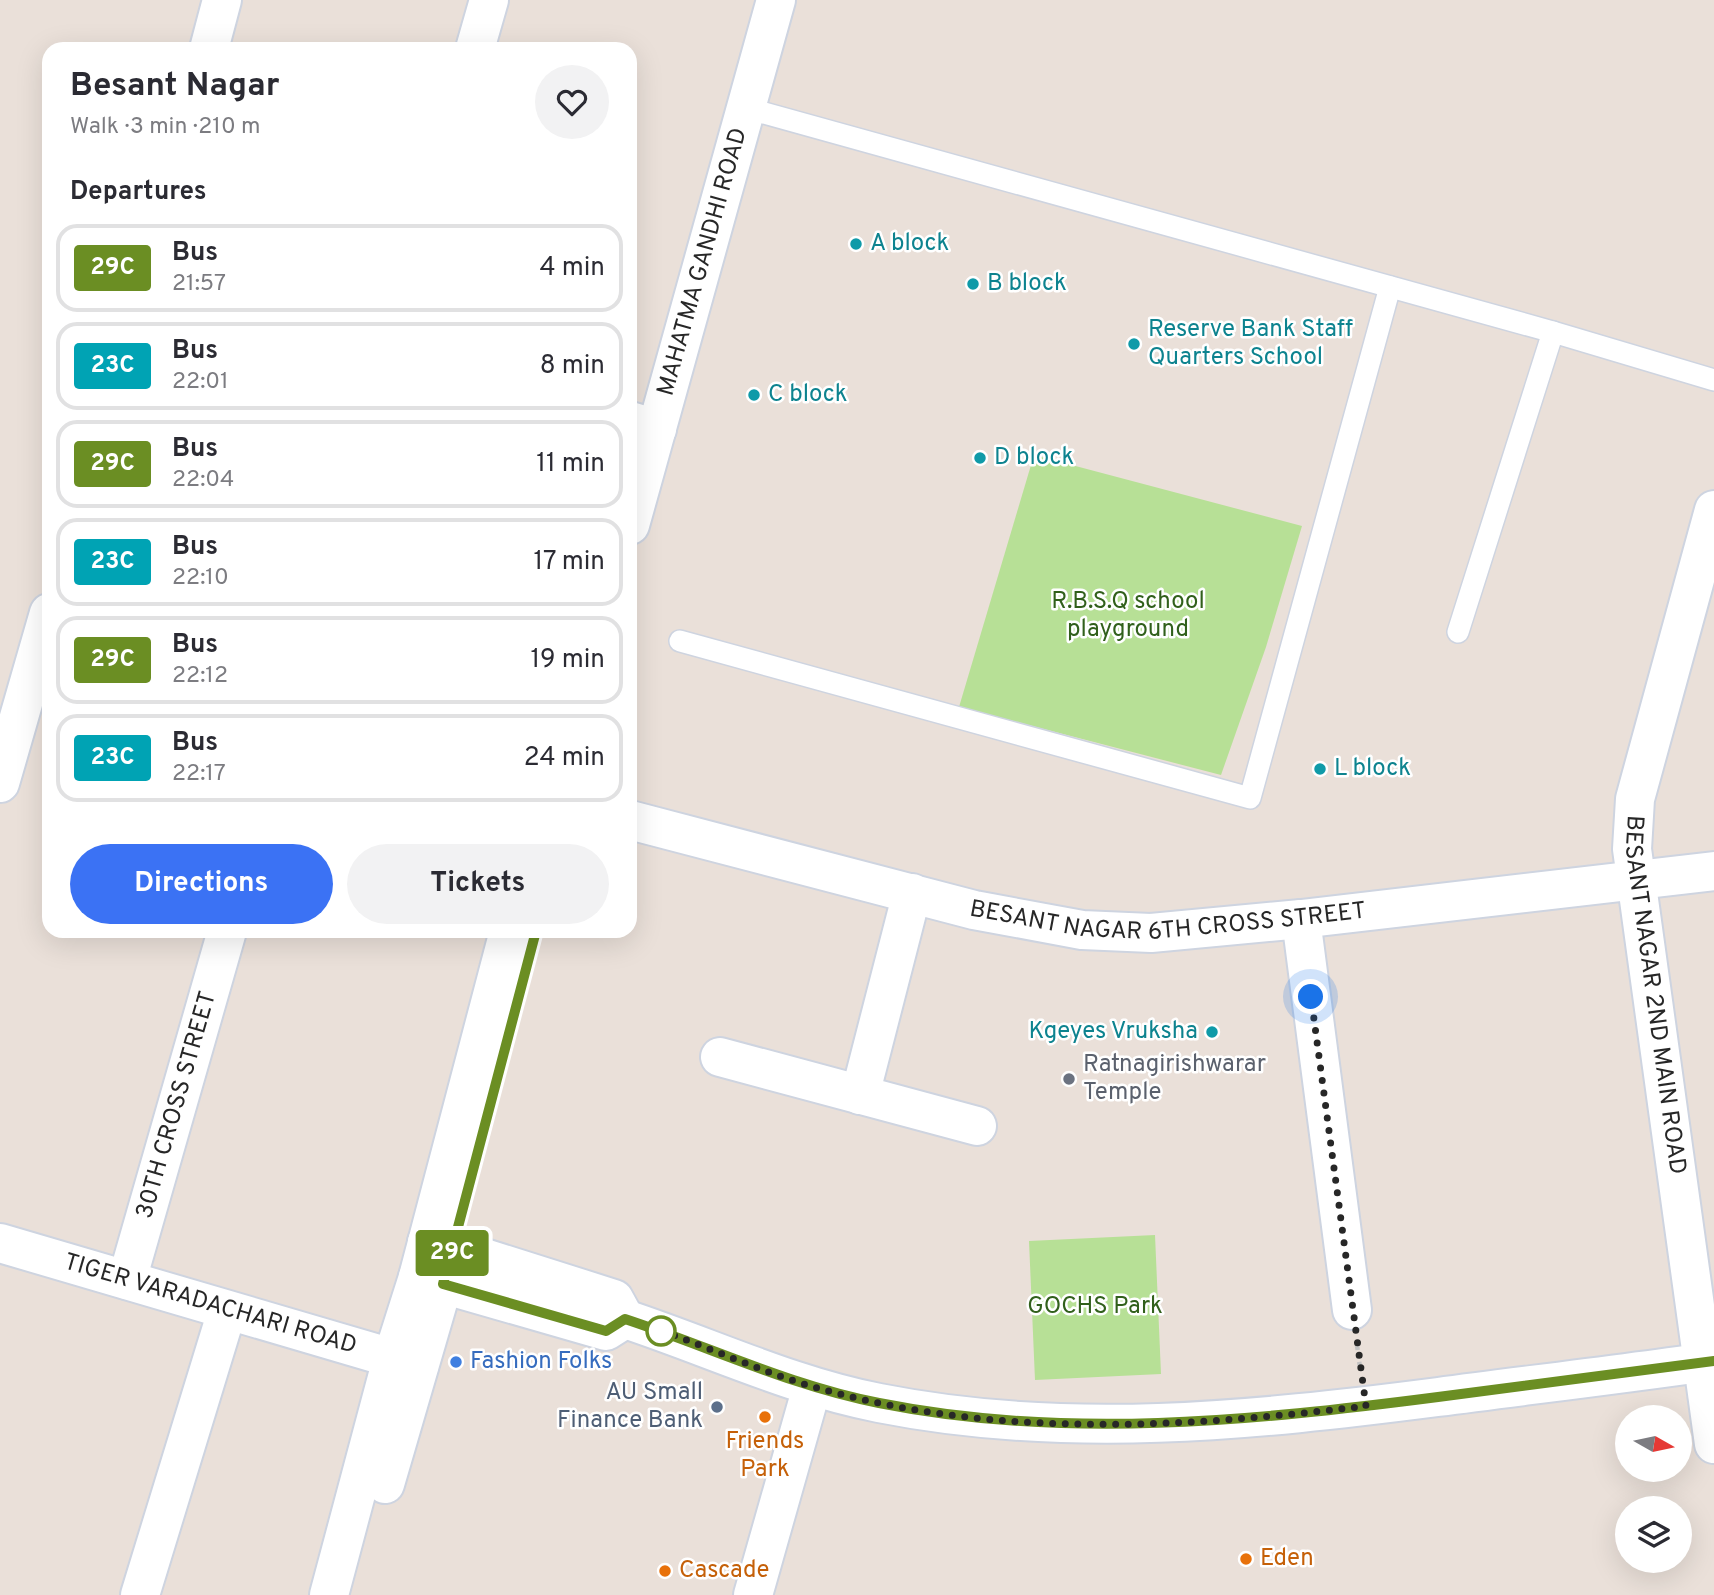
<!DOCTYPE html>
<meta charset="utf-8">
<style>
:root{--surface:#fff;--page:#f2f2f3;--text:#2b2b33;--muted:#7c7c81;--line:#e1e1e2;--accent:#3b72f4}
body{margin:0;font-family:Overpass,sans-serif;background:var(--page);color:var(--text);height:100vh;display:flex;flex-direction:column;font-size:26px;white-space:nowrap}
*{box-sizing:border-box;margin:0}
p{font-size:23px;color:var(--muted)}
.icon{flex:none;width:38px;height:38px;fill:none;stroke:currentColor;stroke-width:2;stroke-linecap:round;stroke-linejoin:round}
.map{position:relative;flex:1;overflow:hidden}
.sheet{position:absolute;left:42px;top:42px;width:595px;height:896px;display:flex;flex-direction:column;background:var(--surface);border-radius:21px;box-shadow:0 7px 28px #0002}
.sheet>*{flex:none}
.badge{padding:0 14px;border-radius:5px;font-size:24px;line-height:46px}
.needle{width:46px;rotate:99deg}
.fabs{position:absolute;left:1615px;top:1405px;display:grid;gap:14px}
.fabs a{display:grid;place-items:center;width:77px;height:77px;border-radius:50%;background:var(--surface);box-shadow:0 7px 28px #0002;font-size:35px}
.you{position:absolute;width:35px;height:35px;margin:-18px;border:5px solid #fff;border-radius:50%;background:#1a73e8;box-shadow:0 0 0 10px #1a73e833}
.map>.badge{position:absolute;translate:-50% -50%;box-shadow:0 0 0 4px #fff}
h2{padding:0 28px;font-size:26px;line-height:63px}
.round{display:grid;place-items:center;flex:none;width:74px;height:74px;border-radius:37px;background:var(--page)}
.headline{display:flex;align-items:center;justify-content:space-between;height:119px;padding:0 28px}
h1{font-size:33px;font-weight:700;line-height:52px}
.button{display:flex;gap:14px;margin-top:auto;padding:14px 28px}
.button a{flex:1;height:80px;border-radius:42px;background:var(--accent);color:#fff;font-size:28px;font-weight:700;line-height:80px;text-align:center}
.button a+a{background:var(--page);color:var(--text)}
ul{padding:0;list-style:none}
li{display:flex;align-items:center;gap:21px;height:88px;margin:0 14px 10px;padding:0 14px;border:4px solid var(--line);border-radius:21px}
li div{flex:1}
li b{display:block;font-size:26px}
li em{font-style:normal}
li .badge{min-width:77px;font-weight:700;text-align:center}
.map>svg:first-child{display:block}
.green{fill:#b7e096}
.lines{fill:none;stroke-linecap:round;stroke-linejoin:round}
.service-casing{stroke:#ced4e0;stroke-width:24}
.minor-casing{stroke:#ced4e0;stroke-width:42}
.tertiary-casing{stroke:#ced4e0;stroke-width:42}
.secondary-casing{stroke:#ced4e0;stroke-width:42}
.path{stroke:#c3c3c3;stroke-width:4.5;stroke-dasharray:5 3.5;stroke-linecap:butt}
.service{stroke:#fff;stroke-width:21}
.minor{stroke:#fff;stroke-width:38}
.tertiary{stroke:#fff;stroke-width:38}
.secondary{stroke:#fff;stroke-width:38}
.line-casing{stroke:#fff;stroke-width:16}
.line{stroke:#6b8e23;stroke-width:10}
.walk{stroke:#272727;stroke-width:7;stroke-dasharray:0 12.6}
.culture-dot{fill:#0f9aa8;stroke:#fff;stroke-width:2.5}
.worship-dot{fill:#6b7280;stroke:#fff;stroke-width:2.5}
.stop-dot{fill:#fff;stroke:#6b8e23;stroke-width:3.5}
.shop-dot{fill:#3f7fe0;stroke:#fff;stroke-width:2.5}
.service-dot{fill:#5c6f8a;stroke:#fff;stroke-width:2.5}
.food-dot{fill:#e8710a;stroke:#fff;stroke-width:2.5}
.labels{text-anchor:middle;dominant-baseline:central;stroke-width:5;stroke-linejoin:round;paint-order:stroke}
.culture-label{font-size:24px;fill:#0d838f;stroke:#fff;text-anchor:start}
.street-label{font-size:24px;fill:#272727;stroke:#fff}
.park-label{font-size:24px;fill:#31601b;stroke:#fff}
.worship-label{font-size:24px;fill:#5b616d;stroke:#fff;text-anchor:start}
.shop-label{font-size:24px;fill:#366cbe;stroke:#fff;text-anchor:start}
.service-label{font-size:24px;fill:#4e5e75;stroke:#fff;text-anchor:end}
.food-label{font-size:24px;fill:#c56008;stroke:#fff;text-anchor:start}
</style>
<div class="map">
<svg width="1714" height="1595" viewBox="0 0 1714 1595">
<rect width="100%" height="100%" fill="#eae0d9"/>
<g class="green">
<path d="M1034,455l268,71 -36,121 -45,128 -262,-68z"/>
<path d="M1155,1235l6,139 -126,6 -6,-139z"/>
</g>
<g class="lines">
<defs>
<g id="service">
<path d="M746,108l807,224 161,48"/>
<path d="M1458,632l95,-300"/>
<path d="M680,641l570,157 140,-511"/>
</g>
<g id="minor">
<path d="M209,49l13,-49"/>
<path d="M475,49l14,-49"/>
<path d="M630,421l27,8"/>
<path id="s1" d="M1714,510l-79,289 -3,50 82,595"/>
<path d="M0,783l49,-170"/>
<path id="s2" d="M630,820l344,90 108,20 69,3 150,-14 413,-48"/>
<path d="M1301,919l51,391"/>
<path d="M720,1057l257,69"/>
<path d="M860,1095l52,-202"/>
<path id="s3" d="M0,1243l419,123"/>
<path id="s4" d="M127,1280l100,-349"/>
<path d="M140,1595l87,-284"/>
<path d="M753,1595l59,-208"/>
</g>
<g id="tertiary">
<path d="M385,1484l58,-199"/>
<path d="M329,1595l63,-236 26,-82"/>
</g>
<g id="secondary">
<path id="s5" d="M630,525l146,-525"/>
<path d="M509,931l-91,346 188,54 19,-12"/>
<path d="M427,1242l26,6 161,51 11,20"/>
<path d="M625,1319c85,28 166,67 254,84 187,37 372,18 559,-6 92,-12 184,-23 276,-36"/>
</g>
</defs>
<use href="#service" class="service-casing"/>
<use href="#minor" class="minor-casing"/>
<use href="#tertiary" class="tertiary-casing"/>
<use href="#secondary" class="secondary-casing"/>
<path class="path" d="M1357,1345l3,23"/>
<use href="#service" class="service"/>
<use href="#minor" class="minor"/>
<use href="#tertiary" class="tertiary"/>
<use href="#secondary" class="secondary"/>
</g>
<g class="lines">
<defs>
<path id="line" d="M536,931l-93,353 163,47 19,-12c85,28 166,67 254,84 185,37 373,18 559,-6 92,-12 184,-24 276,-36"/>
</defs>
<use href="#line" class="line-casing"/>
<use href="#line" class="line"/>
<path class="walk" d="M661,1331l-11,-4c55,18 108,44 164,60 179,52 369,41 552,19l-55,-409"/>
</g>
<g class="culture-dot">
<circle cx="856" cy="244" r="7"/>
<circle cx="973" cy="284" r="7"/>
<circle cx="1134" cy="344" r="7"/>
<circle cx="754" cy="395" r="7"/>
<circle cx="980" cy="458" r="7"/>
<circle cx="1320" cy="769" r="7"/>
<circle cx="1212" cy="1032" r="7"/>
</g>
<circle class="worship-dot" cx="1069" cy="1079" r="7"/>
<circle class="stop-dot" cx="661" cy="1331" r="14"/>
<circle class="shop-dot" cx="456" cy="1362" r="7"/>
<circle class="service-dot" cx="717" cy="1407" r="7"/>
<g class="food-dot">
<circle cx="765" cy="1417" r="7"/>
<circle cx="1246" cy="1559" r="7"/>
<circle cx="665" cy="1571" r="7"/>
</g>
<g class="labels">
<g class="culture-label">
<text x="870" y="244">A block</text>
<text x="987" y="284">B block</text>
<text x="1148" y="330">Reserve Bank Staff<tspan x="1148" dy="28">Quarters School</tspan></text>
<text x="768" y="395">C block</text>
<text x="994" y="458">D block</text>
<text x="1334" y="769">L block</text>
<text x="1198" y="1032" text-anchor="end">Kgeyes Vruksha</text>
</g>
<g class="street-label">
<text stroke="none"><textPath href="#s5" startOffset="273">MAHATMA GANDHI ROAD</textPath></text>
<text stroke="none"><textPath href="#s2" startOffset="551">BESANT NAGAR 6TH CROSS STREET</textPath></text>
<text stroke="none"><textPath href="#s1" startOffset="497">BESANT NAGAR 2ND MAIN ROAD</textPath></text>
<text stroke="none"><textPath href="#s4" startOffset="182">30TH CROSS STREET</textPath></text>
<text stroke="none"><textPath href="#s3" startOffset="219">TIGER VARADACHARI ROAD</textPath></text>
</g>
<g class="park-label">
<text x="1128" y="602">R.B.S.Q school<tspan x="1128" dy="28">playground</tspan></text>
<text x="1095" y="1307">GOCHS Park</text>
</g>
<g class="worship-label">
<text x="1083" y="1065">Ratnagirishwarar<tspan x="1083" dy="28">Temple</tspan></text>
</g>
<g class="shop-label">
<text x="470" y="1362">Fashion Folks</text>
</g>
<g class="service-label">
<text x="703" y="1393">AU Small<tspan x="703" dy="28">Finance Bank</tspan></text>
</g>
<g class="food-label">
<text x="765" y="1442" text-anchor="middle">Friends<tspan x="765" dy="28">Park</tspan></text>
<text x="1260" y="1559">Eden</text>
<text x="679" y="1571">Cascade</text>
</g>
</g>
</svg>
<div class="fabs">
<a><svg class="needle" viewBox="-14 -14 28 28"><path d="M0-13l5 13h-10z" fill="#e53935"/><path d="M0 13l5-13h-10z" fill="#7c7c81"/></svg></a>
<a><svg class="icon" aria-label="layers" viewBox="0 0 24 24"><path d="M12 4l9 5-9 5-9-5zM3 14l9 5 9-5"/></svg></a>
</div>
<div class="you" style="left:1311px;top:997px"></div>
<b class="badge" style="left:452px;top:1253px;background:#6b8e23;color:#fff">29C</b>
<section class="sheet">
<div class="headline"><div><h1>Besant Nagar</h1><p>Walk · 3 min · 210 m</p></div><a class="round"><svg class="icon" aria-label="heart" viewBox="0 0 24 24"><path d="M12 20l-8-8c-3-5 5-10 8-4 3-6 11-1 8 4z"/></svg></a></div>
<h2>Departures</h2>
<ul>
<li><span class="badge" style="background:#6b8e23;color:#fff">29C</span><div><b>Bus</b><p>21:57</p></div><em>4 min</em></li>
<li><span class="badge" style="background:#00a3b4;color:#fff">23C</span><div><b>Bus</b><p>22:01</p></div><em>8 min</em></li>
<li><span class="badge" style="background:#6b8e23;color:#fff">29C</span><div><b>Bus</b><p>22:04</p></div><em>11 min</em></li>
<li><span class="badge" style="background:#00a3b4;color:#fff">23C</span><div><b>Bus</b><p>22:10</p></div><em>17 min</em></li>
<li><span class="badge" style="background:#6b8e23;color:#fff">29C</span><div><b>Bus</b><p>22:12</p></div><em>19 min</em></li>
<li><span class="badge" style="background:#00a3b4;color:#fff">23C</span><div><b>Bus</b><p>22:17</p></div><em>24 min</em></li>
</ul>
<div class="button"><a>Directions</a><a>Tickets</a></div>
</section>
</div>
